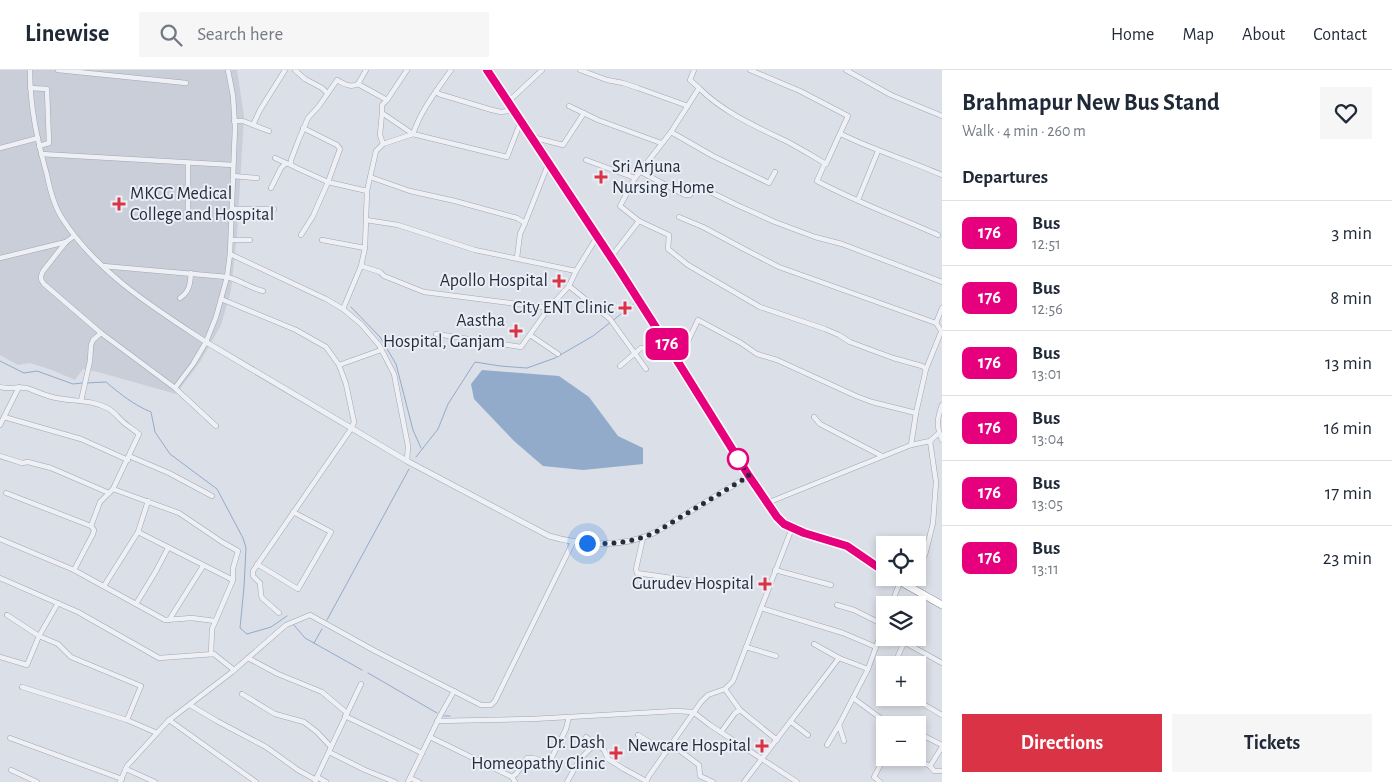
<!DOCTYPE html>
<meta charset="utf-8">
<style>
:root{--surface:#fff;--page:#f6f6f7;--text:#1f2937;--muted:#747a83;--line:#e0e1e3;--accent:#d93345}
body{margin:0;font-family:"Alegreya Sans",sans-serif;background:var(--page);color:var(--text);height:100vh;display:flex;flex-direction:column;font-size:19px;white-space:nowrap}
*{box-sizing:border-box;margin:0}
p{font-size:16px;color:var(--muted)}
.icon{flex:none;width:28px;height:28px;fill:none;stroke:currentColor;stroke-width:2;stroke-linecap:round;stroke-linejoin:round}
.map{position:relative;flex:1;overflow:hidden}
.panel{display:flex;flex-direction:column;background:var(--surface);width:450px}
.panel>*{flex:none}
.badge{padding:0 10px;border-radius:8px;font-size:18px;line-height:32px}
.fabs{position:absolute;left:876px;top:466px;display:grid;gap:10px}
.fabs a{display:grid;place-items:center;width:50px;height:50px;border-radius:0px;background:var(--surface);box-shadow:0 2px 8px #0003;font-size:25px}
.you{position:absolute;width:25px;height:25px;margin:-12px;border:4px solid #fff;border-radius:50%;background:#1a73e8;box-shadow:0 0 0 8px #1a73e833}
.map>.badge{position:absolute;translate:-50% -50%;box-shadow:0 0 0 2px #fff}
h2{padding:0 20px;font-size:19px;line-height:45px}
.round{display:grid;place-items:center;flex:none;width:52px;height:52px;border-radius:0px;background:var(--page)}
.headline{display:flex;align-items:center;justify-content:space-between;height:85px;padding:0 20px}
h1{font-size:24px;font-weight:700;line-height:38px}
.cta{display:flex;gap:10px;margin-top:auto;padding:10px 20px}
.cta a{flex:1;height:58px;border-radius:0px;background:var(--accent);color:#fff;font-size:20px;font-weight:700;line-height:58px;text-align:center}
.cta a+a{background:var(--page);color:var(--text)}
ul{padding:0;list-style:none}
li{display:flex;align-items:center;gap:15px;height:65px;padding:0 20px;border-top:1px solid var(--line)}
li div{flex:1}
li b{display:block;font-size:19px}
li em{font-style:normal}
li .badge{min-width:55px;font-weight:700;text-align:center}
header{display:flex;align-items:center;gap:30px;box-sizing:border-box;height:70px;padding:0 25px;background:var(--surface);border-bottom:1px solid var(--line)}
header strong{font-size:24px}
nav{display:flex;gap:28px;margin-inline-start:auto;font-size:18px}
.search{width:350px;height:45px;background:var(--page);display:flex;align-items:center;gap:12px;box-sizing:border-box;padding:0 18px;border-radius:0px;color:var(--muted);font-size:19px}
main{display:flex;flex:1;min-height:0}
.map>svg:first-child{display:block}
.built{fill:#c9ced9}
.water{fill:#92abcb}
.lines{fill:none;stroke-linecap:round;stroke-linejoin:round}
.stream{stroke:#92abcb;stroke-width:1}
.minor-casing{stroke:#a0a6b1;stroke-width:5.5}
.tertiary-casing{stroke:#a0a6b1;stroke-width:6}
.trunk-casing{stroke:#818c9f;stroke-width:8}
.minor{stroke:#eef0f5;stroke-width:4.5}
.tertiary{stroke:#eef0f5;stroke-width:5}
.trunk{stroke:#fff;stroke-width:7}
.line-casing{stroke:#fff;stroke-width:11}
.line{stroke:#e6007e;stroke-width:8}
.walk{stroke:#242c3e;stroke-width:5;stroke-dasharray:0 9}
.poi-dot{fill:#d93345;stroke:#eaeef5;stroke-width:2}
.stop-dot{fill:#fff;stroke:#e6007e;stroke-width:2.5}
.labels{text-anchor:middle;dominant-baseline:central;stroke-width:4;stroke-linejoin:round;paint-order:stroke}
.poi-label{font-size:18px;fill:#242c3e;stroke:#eaeef5;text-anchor:end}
</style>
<header>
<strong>Linewise</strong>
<div class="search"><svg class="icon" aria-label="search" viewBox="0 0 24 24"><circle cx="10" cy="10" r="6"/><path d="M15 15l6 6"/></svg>Search here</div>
<nav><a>Home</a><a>Map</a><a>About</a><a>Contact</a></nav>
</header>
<main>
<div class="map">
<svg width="942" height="712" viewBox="0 0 942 712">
<rect width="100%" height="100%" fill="#dbdfe7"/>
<path class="built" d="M0,0h237l7,46 -7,119 -6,55 -10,35 -21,37 -24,32 -78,-22 -15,-3 -8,11 -23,-10 -22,-7 -12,2 -18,-10z"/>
<path class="water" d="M482,300l77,6 30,21 29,39 25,12v16l-60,6 -40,-4 -29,-25 -40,-42 -3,-15z"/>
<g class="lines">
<g class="stream">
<path d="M351,237l29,30 16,27 17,66 8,18"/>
<path d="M0,291l24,12 13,-2 36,13 9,-1"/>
<path d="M86,313l20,-1c14,12 28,23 45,30l4,20 15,22 47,35 26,49 3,10 -2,39 -4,41 7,6 24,-7 16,-11"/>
<path d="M416,387l22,-28 10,-25 27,-42 25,4 27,2 28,-10 38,-22 42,-33"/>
<path d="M327,550l82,-151"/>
<path d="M293,554l12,14 57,32"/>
<path d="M314,573l8,-14"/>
<path d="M368,603l69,40"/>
<path d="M444,646h6"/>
</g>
<defs>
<g id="minor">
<path d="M30,0c0,38 7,69 17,105 3,15 7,31 15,43 34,54 92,90 144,124"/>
<path d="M58,0l128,13"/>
<path d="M295,0l10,9 17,9 5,5"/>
<path d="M366,0l-8,14 29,16 -5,5v8l31,21 94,23 14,-36"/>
<path d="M580,0l27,10 16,3 15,5 50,18"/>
<path d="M750,0l50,21 48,25 -22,48 -2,1 -7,16c39,21 81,36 121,54"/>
<path d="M846,0l45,25 51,21"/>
<path d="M30,18l17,1 2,54 -10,3"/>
<path d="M699,18c25,25 58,39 89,54 13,7 25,14 38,22"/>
<path d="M436,21l3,3 53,16 9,2 13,-2"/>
<path d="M387,30l20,-30"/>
<path d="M509,31l33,-31"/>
<path d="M569,36l29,14 63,23"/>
<path d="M382,43l-2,22 3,9"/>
<path d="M234,51h9l26,10"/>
<path d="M253,55l7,-15 25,-40"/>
<path d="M671,62l42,24 56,27 6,-11"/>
<path d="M841,64c32,16 67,26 101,41"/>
<path d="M532,67l31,8 21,-32"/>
<path d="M0,78l38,-10"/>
<path d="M41,84l192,11"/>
<path d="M275,88l11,5"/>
<path d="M586,90l49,18"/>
<path d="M188,93v55"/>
<path d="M291,95v-5l8,-21 9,-21 11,-12 18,-26c7,4 13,8 21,4"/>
<path d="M641,102l44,23h5l4,-10 4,1 39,19 38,17 40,15 27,7 100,38"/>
<path d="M233,106l24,2"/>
<path d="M370,107l40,14 45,10 62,17 8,5 24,-61"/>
<path d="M271,118l10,-20 5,-5 5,2 8,4 29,13 12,-33 -3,-4 -34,-17"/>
<path d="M858,130l20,-49"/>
<path d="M232,139h42"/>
<path d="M679,147l24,10 41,22 35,18 157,56 6,9"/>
<path d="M366,150l32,5 77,25 101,21"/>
<path d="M639,151l30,14 -1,14 20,16 72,42 65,22 14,6 11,7 43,16 29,8 4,3"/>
<path d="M301,165l12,-19 15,-34 39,9 9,-40 7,-7 30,-10c8,-24 24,-44 38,-64"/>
<path d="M231,170h19"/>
<path d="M322,170l43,8"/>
<path d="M66,172l-23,29c-3,6 -3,8 1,13l57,49 74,55 18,-24 13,-22 10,-25 11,-40 3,-23 5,-127 -2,-31 -5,-26"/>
<path d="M230,184l96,45 17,10 18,15 18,21 15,29 14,72 -1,15"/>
<path d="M611,187l28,-36 -19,-15 15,-28 36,-46 28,-44 -9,-8 4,-10"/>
<path d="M0,188l66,-16 8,-6"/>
<path d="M517,188l3,-24 5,-11"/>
<path d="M103,196l124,11c13,3 23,11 36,14"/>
<path d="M361,196l19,6 4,4 40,16 125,16"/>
<path d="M569,216l41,33 36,50"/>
<path d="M180,228c10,-7 10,-14 11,-25"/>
<path d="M221,229l75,31 30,17 13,18 7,19 8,38 -3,7 -98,142v5l7,7 1,12 1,3 17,15"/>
<path d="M343,239l18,-43 4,-18 2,-57"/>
<path d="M936,253l6,-15"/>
<path d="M436,264l85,13 28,-39 20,-22 7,-15 21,-34"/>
<path d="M530,265l28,19"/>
<path d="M678,292l20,-42 43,23 16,11 20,6 79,36 16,6 44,11"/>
<path d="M339,295l42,-15"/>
<path d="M620,296l21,-18 31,3"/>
<path d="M0,317c9,3 17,-1 27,1 8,3 17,7 25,9 19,5 40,2 57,12 5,3 8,7 12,11 5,5 12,9 18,14l-26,55 -13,13 -9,24"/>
<path d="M175,318l41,38"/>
<path d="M81,331l9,-40 1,-16 2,-5 8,-7"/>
<path d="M942,335c-5,14 -6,21 0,35"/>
<path d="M4,347l77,22 47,21"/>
<path d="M814,347l6,7 62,32"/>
<path d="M0,355l19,-38"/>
<path d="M911,375l5,-32 10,-44 15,-37"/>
<path d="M0,386l22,7 6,-1 23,6 58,25"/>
<path d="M129,386l40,17 43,23"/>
<path d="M113,419l66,24 43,29 16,9 -5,17v12l-21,49 -1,25"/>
<path d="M6,423l85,33 3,4 -1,4 -19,36"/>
<path d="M767,433l144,-58 19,-4 9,-8"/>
<path d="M138,462l95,48"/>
<path d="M643,468l-7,31 1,4 89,13"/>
<path d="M0,469l74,31 91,50 27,-2 23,3"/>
<path d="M925,485l8,-32 3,-41 -6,-41"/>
<path d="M257,494l41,25 33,-57 -38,-20"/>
<path d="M775,500l56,15"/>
<path d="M0,508l78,34 81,46 55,-4 20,16"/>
<path d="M104,516l34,-54 10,-31"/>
<path d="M136,534l20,-33 12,-23"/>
<path d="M837,535l17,5 30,15"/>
<path d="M891,535l9,-23"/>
<path d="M761,538l82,25 33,14"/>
<path d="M918,541l6,-16"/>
<path d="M7,545l32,21 19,8 13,13 70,29 -14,34"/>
<path d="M169,550l34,-54"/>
<path d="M904,572l38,21"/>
<path d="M814,574l25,14"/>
<path d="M746,577l30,9"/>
<path d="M0,587l27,8 12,-29 19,-33"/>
<path d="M248,588l30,16 44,18 25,21"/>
<path d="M894,595l12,-27"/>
<path d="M22,617l105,33 30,13"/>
<path d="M725,619l15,21"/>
<path d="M242,624l33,20 29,8 13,10 14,15"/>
<path d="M853,628l37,27"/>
<path d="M913,628l29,17"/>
<path d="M190,635l27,16 49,26 32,23 18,10"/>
<path d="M345,646l77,37"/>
<path d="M169,650l87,62"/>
<path d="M437,651l95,-2 144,-8 17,1 17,13 87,57"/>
<path d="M791,652l17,13"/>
<path d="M721,662l14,-19 5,-3 37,30"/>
<path d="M918,663l24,12"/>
<path d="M638,665l28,17"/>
<path d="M430,667l82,40 3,5"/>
<path d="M586,667l18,13 4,9 16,10 22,12"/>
<path d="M10,668l112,41"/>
<path d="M844,671l-5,-16 29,-56"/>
<path d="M671,674l28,21 1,11 13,6"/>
<path d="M827,675l12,-20"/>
<path d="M329,682l36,18 30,12"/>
<path d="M913,688l17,8 4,5h8"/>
<path d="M930,696l12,-19"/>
<path d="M126,699l29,13"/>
<path d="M11,700l26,12"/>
<path d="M317,707l9,5"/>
<path d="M512,707l4,-3 11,-16h6l16,5 17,-34 3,-12"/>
<path d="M410,708l9,4"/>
<path d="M315,711l46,-97"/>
<path d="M120,712l7,-16 41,-45 64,-49 54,-47 24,-10 65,36 106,54h10l4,-4 78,-159"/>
<path d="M408,712l32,-66 14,-25"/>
<path d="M567,712l13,-23 15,-15"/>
<path d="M646,712l3,-6 52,-74 7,-7 17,-6 8,-8 59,-153"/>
<path d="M744,712l95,-124 29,11 17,-47"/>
<path d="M880,712l-6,-5 11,-21"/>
</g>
<path id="tertiary" d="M206,272l201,119 142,75c34,10 75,12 107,-4l93,-56"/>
<g id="trunk">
<path d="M487,0l133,201 58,91 71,114 28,41 7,7 20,9 43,13 38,26"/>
<path d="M894,508l48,27"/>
</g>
</defs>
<use href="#minor" class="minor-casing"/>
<use href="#tertiary" class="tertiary-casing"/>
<use href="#trunk" class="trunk-casing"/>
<use href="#minor" class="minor"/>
<use href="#tertiary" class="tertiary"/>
<use href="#trunk" class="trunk"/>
</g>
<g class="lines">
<defs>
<path id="line" d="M487,0l133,201 58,91 71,114 28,41 7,7 20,9 43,13 38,26"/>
</defs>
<use href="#line" class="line-casing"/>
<use href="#line" class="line"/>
<path class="walk" d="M587,473c23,2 48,-1 69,-11l93,-56 -11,-17"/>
</g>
<g class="poi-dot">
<path d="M598.5 99.5h5v5h5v5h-5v5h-5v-5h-5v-5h5z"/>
<path d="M116.5 126.5h5v5h5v5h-5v5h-5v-5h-5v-5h5z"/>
<path d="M556.5 203.5h5v5h5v5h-5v5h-5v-5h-5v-5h5z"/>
<path d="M622.5 230.5h5v5h5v5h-5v5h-5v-5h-5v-5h5z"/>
<path d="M513.5 253.5h5v5h5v5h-5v5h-5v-5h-5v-5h5z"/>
<path d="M762.5 506.5h5v5h5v5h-5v5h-5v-5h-5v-5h5z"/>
<path d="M759.5 668.5h5v5h5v5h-5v5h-5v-5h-5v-5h5z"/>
<path d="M613.5 675.5h5v5h5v5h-5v5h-5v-5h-5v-5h5z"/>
</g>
<circle class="stop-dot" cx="738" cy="389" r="10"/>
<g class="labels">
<g class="poi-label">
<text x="612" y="97" text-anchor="start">Sri Arjuna<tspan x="612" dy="21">Nursing Home</tspan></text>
<text x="130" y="124" text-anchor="start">MKCG Medical<tspan x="130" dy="21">College and Hospital</tspan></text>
<text x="548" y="211">Apollo Hospital</text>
<text x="614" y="238">City ENT Clinic</text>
<text x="505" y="251">Aastha<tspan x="505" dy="21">Hospital, Ganjam</tspan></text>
<text x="754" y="514">Gurudev Hospital</text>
<text x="605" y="673">Dr. Dash<tspan x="605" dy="21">Homeopathy Clinic</tspan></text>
<text x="751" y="676">Newcare Hospital</text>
</g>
</g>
</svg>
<div class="fabs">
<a><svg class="icon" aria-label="locate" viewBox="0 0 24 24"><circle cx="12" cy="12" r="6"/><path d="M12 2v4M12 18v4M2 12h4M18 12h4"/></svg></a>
<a><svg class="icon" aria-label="layers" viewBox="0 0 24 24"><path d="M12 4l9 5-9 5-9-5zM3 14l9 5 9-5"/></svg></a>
<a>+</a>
<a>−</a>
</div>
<div class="you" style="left:587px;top:473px"></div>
<b class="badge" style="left:667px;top:274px;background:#e6007e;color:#fff">176</b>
</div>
<section class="panel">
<div class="headline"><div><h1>Brahmapur New Bus Stand</h1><p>Walk · 4 min · 260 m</p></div><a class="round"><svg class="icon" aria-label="heart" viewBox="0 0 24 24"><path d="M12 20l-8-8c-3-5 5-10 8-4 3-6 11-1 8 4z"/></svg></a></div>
<h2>Departures</h2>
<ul>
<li><span class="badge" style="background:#e6007e;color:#fff">176</span><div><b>Bus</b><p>12:51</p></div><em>3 min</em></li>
<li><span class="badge" style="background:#e6007e;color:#fff">176</span><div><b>Bus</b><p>12:56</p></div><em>8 min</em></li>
<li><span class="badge" style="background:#e6007e;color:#fff">176</span><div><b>Bus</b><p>13:01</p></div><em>13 min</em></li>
<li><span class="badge" style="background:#e6007e;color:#fff">176</span><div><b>Bus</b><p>13:04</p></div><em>16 min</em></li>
<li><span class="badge" style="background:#e6007e;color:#fff">176</span><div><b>Bus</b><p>13:05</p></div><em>17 min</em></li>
<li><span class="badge" style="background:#e6007e;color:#fff">176</span><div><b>Bus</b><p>13:11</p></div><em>23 min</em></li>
</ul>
<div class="cta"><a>Directions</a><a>Tickets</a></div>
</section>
</main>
